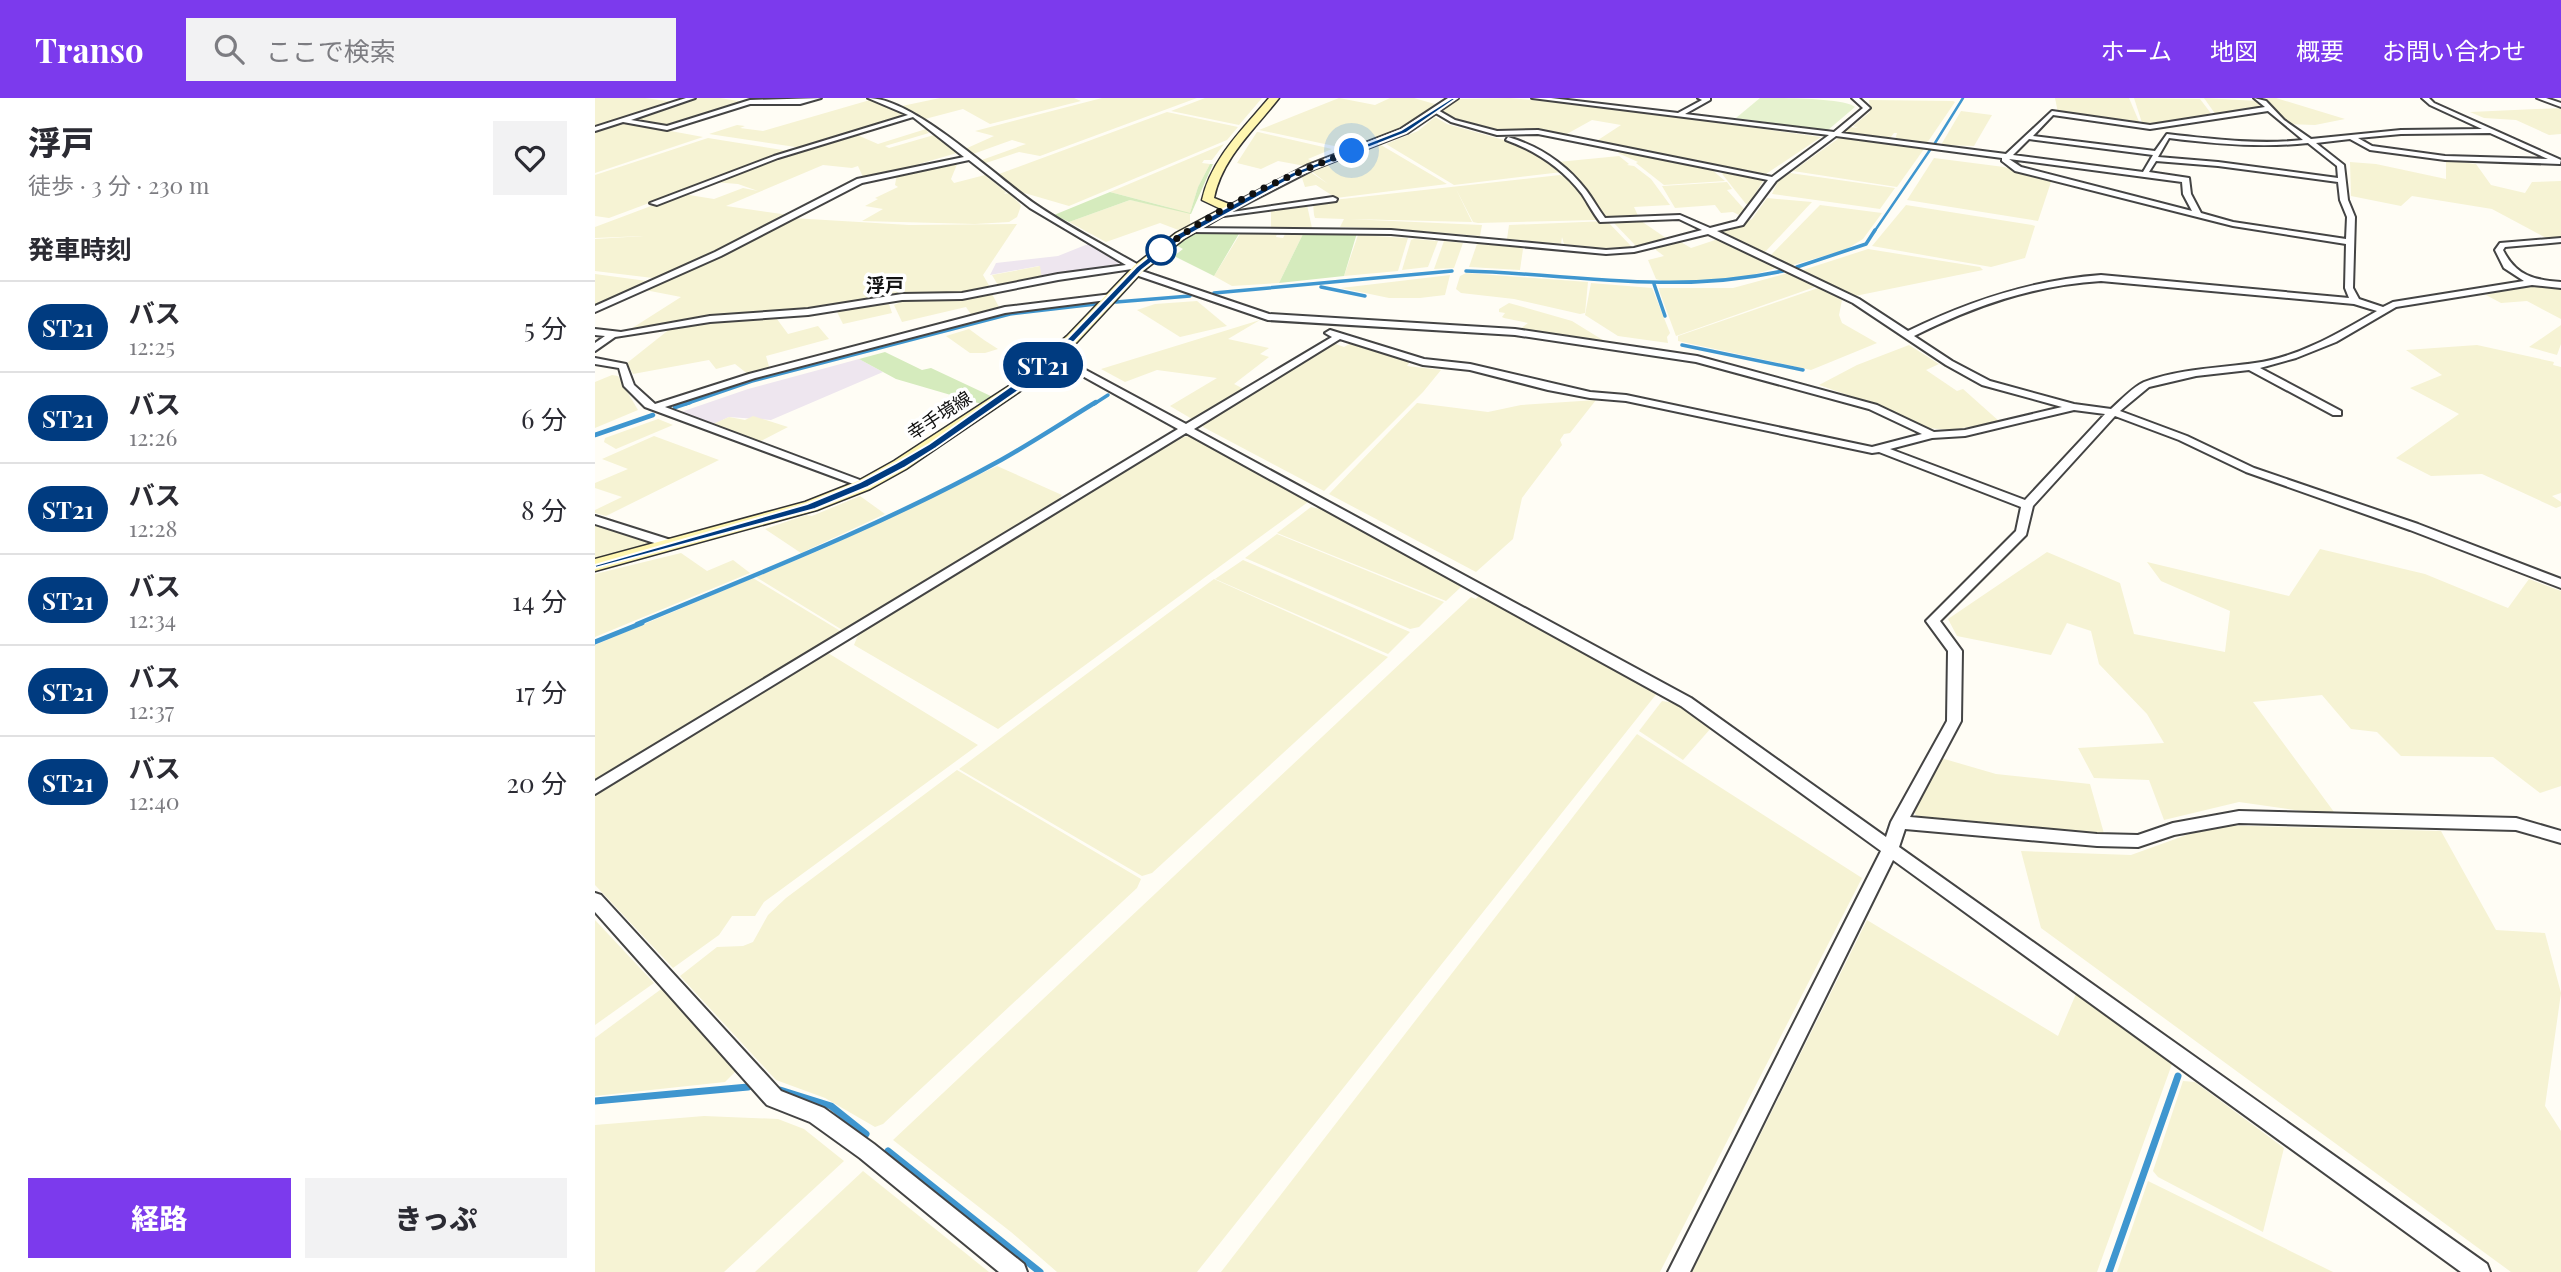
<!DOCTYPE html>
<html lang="ja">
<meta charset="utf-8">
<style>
:root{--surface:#fff;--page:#f2f2f3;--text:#2b2b33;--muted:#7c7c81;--line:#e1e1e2;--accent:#7c3aed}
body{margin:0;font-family:"Playfair Display","Noto Sans JP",serif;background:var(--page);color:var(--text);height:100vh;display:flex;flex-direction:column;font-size:26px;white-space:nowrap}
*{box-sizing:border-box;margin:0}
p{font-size:23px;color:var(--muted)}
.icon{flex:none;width:38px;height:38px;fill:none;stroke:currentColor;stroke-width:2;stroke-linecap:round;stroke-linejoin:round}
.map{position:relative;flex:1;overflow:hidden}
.drawer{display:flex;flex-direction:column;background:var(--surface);width:595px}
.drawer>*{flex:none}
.badge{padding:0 14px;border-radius:23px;font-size:24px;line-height:46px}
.you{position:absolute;width:35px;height:35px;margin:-18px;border:5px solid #fff;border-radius:50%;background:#1a73e8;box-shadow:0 0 0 10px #1a73e833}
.map>.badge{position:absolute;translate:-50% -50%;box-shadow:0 0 0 4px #fff}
h2{padding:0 28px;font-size:26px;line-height:63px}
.round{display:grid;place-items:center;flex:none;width:74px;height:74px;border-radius:0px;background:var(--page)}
.summary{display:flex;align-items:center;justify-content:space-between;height:119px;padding:0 28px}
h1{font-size:33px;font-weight:800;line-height:52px}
.action{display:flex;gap:14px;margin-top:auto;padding:14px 28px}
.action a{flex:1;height:80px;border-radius:0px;background:var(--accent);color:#fff;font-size:28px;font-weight:800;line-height:80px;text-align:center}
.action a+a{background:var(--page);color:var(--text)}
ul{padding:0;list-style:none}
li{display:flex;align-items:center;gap:21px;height:91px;padding:0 28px;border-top:2px solid var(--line)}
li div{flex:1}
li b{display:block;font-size:26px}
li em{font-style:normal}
li .badge{min-width:77px;font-weight:700;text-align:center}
header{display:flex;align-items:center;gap:42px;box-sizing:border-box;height:98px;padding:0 35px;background:var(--accent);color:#fff}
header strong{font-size:33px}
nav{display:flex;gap:38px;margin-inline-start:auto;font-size:24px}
.search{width:490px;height:63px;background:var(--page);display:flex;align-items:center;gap:18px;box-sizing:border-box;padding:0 24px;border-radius:0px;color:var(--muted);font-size:26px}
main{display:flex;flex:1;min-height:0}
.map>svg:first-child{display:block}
.industrial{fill:#eee6ef}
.farmland{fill:#f6f3d4}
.green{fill:#d5ebbd}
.pitch{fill:#e6f2cf}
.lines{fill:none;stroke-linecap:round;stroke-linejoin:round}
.stream-far4{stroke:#3f96cf;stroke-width:2.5}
.stream-far3{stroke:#3f96cf;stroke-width:3.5}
.stream-far2{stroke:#3f96cf;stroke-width:4.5}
.stream-far1{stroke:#3f96cf;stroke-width:5}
.stream{stroke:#3f96cf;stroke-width:7}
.minor-casing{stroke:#444;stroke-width:4}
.tertiary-casing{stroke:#444;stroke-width:4}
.secondary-casing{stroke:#333;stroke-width:3}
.minor{fill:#fff;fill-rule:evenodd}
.tertiary{fill:#fff;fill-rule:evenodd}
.secondary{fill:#fff6b0;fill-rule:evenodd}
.line{fill:#003b80;stroke:#fff;stroke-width:2}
.walk{stroke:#111;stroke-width:7;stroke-dasharray:0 12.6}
.stop-dot{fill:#fff;stroke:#003b80;stroke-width:3.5}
.labels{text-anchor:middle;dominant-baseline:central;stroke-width:7;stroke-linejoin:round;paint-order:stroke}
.far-street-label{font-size:18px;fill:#111;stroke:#fff}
.far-neighbourhood-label{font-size:19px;font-weight:bold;fill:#111;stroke:#fff}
</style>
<header>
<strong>Transo</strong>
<div class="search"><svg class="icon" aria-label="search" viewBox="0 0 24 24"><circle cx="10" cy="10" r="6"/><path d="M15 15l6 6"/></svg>ここで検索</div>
<nav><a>ホーム</a><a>地図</a><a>概要</a><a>お問い合わせ</a></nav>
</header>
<main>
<section class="drawer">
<div class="summary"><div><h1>浮戸</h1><p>徒歩 · 3 分 · 230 m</p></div><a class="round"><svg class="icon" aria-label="heart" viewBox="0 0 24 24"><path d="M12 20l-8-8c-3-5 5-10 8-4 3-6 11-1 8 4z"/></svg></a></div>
<h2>発車時刻</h2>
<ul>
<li><span class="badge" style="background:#003b80;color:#fff">ST21</span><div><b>バス</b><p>12:25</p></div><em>5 分</em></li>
<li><span class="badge" style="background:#003b80;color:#fff">ST21</span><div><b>バス</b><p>12:26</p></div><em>6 分</em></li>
<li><span class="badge" style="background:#003b80;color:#fff">ST21</span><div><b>バス</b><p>12:28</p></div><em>8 分</em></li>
<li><span class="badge" style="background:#003b80;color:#fff">ST21</span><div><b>バス</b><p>12:34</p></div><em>14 分</em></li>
<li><span class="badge" style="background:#003b80;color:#fff">ST21</span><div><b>バス</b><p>12:37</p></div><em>17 分</em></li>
<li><span class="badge" style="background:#003b80;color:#fff">ST21</span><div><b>バス</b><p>12:40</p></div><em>20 分</em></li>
</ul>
<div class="action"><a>経路</a><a>きっぷ</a></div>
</section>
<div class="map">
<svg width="1966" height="1174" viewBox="0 0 1966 1174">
<rect width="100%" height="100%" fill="#fffdf5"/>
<g class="industrial">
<path d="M493,146l32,19 -4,2 3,2 -77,12 -3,-13 -49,9 6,-12 62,-7z"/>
<path d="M264,261l24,13 -112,48 -42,-3 -15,7 -33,-12 67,-23z"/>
</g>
<g class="farmland">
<path d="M0,0h50l29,4 -79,26z"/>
<path d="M100,0h25l24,4 -79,25 -38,-7z"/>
<path d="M345,0h134l7,3 -91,23 -27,-15 -38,10 -23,-13z"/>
<path d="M507,0h95l-157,58 -21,-4 -36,12 -4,-3 47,-17 -14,-4 -39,14 -8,-5 29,-13 -19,-5z"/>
<path d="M610,0h57l-23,27 -68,-14z"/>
<path d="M744,0l36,7 15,-7h24l24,7 -41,27 -49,17 -89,-19z"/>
<path d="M915,0l102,10 209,29 -55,37 -171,-32 26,-17 -29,-5 -27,15 -27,-6 -34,2 -56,-14 -6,-7 15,-11z"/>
<path d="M1460,0h74l11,26 -82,-11z"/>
<path d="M1539,0l66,1 13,17 -70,10z"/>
<path d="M1609,0l54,3 7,6 -49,8z"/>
<path d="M1668,0h13l69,21 -30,6 -29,-1z"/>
<path d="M275,2l37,16 -105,32 -93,-14 28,-9 8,1 -5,2 23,3z"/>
<path d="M1274,2l84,1 2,1 -28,41 -32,-3 2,-7h-3l-4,5 -46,-6 7,-5 7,1 -5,-2 17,-14z"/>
<path d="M1966,10v26l-12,1 -33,-15 -32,-2 -14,-6z"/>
<path d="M1366,13l31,4 -18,31 -33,-1z"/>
<path d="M572,14l71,15 -11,13 -158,66 -48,-14 -22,-18z"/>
<path d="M840,19l12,7 89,25 26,23 -108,13 -68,-41 32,-13z"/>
<path d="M27,25l38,6 43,8 -108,36v-43z"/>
<path d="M331,31l3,4 -44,13 4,2 45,-13 23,18 -38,11 4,3 -54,10h-6l-5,-11 -6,2 -29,-3 -97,41 63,9 -128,64 -66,-8v-32l49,-3 -49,2v-11l88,-33 31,5 29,-11 15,3 -20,-7 -25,-2 70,-27 72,-21 23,10z"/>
<path d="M662,34h1l74,17 -24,10 6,3 -9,4 -27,-5 -17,8 -24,-6z"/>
<path d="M113,40l81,13 -180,67 -14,-2v-41z"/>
<path d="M1244,40l81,9 4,2 -27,38 -104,-16z"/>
<path d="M629,46l-12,16h-8l-2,3 8,1 -12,23 -8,26v14l-9,4 -21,-8 -54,19 -37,-20 61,-22 45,9 -65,-17z"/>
<path d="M786,47l66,39 -111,14 -20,-13 -11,2 -4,-12 8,-4 19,13 -18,-14z"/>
<path d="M1027,54l89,17 14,12 -61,4 -28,-22 2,-1 -20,-9z"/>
<path d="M1024,58l10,8 -2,1 7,1 17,13 19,26 -36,2 5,11 -30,2 -7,-3 -14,-25 -30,-30z"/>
<path d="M1339,60l70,9 48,12 -14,42 -131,-21z"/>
<path d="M1851,62l30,4 15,21 34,8 7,-11 29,-1v58l-11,1 -58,-31 -80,-13 -11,10 -50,-10 -1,-34 26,2 70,15z"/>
<path d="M363,64l-7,17 3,4 31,-8 21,17 -2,2 5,-1 10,10 2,3 -4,11 -8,5 -34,2 -113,-3 21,-12 -18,-3 13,-7 -3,-1 23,-11 -3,-2 2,-11z"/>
<path d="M1124,72l45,9 -14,24 -4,1z"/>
<path d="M1195,75l105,15 -15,21 -108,-15 6,-13z"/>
<path d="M965,77l9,3 8,8 20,34 -119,3 -5,-1 -17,-33 16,33 -124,-3 134,6 -2,11 -85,-7 -55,-2 4,-8 -29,-1 -1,-3 -1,-11 20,-4z"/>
<path d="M1132,84l5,7 -5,1 17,19 -3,7 -8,-4 -12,1 -6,-8 -40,3 -13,-22z"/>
<path d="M1172,100l45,4 -47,50 -45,-20 32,-13z"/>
<path d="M709,106l3,1 5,23 -41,-1v-18z"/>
<path d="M1225,107l62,8 -19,26 -18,11 -56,16 -19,-10z"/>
<path d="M1311,107l126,20 3,1 -10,32 -34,9 -119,-21z"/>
<path d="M197,120l117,7 108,-1 -34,51 8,14 -28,6 -238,21 -99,16 55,-35 -36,-7 72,-33z"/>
<path d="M1012,123l25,26 -28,1 -40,-4 -2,-7 -1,7 -54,-5 2,-14z"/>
<path d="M1046,123l25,17 -30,8 -23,-24z"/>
<path d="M691,134l17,2 -24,49 -47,3 -18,-10 26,-42h37l-1,3 7,1z"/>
<path d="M763,137l50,3 -10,33 -54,5z"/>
<path d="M819,141l24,2 -10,26 -26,3 9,-30z"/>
<path d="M1123,141l58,29 -27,8 -39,6h-45l-9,-3 -8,-19 16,-4 -8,-6v-2l23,-7 12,7z"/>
<path d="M849,143l19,2 -9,25 -20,1z"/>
<path d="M882,146l43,3 3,2 -3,21 -51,-3z"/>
<path d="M1273,151l112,18 3,3 -128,26 -55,-25z"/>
<path d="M445,168l2,13 -43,8 -7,-12z"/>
<path d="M871,175l122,9 -3,31 -5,1 -66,-15 -53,-6 -5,-4 4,-13z"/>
<path d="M1193,175l27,14 -139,49 -16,-43 -1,-5h74z"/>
<path d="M0,176l52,7 3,3 -55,24z"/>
<path d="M855,177l-5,20 -25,3h-31l-48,-10z"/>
<path d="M996,185l61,5 18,45 -3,4 1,6 -50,-7 -33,-21z"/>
<path d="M1954,188l12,1v32l-34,-18 -26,2 -15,-8 30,-8z"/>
<path d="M1223,190l24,12 -3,15 3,8 35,20 -66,27 -133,-29v-5z"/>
<path d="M396,194l9,17 -28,7 -6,-9 -64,15 -8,-17 9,-4 1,-3z"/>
<path d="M293,203l4,12 -49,11 -6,-12z"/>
<path d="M602,203l30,25 -47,11 -43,-27 18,-6z"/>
<path d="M914,205l63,18 34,21 -5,1 -81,-14 8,-6 -24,-5 -2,-1 3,-4 -6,-1v-3z"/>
<path d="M179,217l14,19 30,-8 11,13 -63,17 4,14 -21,5 -14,-11 -19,5 -7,-9 -76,14 -6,-11 44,-35z"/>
<path d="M665,222l-32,19 41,9 -9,6 9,3 -35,27 10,5 -52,30 -22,-13 47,-28 -60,-8 -32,12 -24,-13z"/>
<path d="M1966,227v19l-4,11 -28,-8z"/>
<path d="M374,231l15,11 14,9 -13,4h-15l-24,-17z"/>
<path d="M738,245l11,4 7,-4 59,19 -3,4 34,4 -18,22 -99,99 -121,-64 1,-4z"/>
<path d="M1314,247l30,19 -13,6 31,21 6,-2 37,33 -50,8 -23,-2 -42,-20 -66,-23 38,-20z"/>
<path d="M1882,247l77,17 -1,3 8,2v126l-9,3 9,6v4l-5,2 -74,-34 -51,2 -35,-18 63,-44 -49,-26 32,-13 -36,-25z"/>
<path d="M17,277l6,1 20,34 -43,18v-46z"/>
<path d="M1001,302l-26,33 -6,1 -4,6 2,5 -40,53 -9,41 -37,33 -147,-78 88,-91 71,9 33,-7z"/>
<path d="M158,318l35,11 -29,15 -46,-18 16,-7 16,3z"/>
<path d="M63,321l15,6 -57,24 -12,-7 1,-4z"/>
<path d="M59,338l65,24 -113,56 -11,-3v-3l27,-13 -27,-9v-5l33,-14 -26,-10z"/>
<path d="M594,338l119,66 -310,227 -144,-84 4,-10 319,-197z"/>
<path d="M402,368l65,29 -5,6 -213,130 -88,-54 69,-29z"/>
<path d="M265,398l25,18 -84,39 -36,-24 41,-14 6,1z"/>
<path d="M716,409l10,2 141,77 -16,15 -169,-68z"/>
<path d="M0,424l59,20 -6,3 -53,15z"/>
<path d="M682,436l167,68 -25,25 -9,2 -165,-71z"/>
<path d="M1725,451l105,25 83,34 21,-29 32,12v195l-21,7 -47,-36 -92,-1 -24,-24 -26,-3 -29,-34 -69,7 84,114 -98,-14 -75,18 -15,-40 -55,-2 -16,-30 86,-5 -17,-29 -48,-50 -8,-33 -24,-8 -16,32 -94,-19 -9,-17 99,-67 73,31 14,51 91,18 5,-41 -69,-30 -14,-19 142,34z"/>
<path d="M86,455l26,18 26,-11 17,13 -155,64v-63z"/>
<path d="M648,462l167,72 -22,22 -173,-75z"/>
<path d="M158,480l89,54 -247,150v-137z"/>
<path d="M619,481l174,78 -236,216 -10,3 -183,-107z"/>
<path d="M884,497l179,97 -461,580h-140l-46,-40 -118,-92 578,-543 5,2z"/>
<path d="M233,555l150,92 -214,157 -9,14h-23l-13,19 -46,33 -78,-83v-90z"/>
<path d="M1067,603l13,2 36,25 -28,32 -44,-29z"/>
<path d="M1042,636l225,144 -202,394h-439z"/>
<path d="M1346,660l55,16 94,10 15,53 -186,-17 -5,-8z"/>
<path d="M362,672l184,109 -4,9 -254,236 -8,3 -50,-29 -49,-18 -96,-104 37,-29 26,-1 10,-4 15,-27 18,-17z"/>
<path d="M1619,727l227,6 55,99 49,3 16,60 -16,113 16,25v141h-50l-470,-344 -20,-77 110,4z"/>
<path d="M0,822l59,63 -59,42z"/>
<path d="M1272,822l191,116 18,-42 96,70 -75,208h-405z"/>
<path d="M69,889l72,84 -11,11 -130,14v-58z"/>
<path d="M1588,983l12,1 89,66 -21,84 -105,-55 -5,-6z"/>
<path d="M109,1018l74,3 26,10 40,32 -120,111h-129v-147z"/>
<path d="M268,1073l126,101h-234z"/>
<path d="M1553,1083l185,91h-216z"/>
</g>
<g class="green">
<path d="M615,66h3l-22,50 -61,-14 -61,22 -15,-7 56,-23 80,21 8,-26z"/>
<path d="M600,134h45l-26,44 -40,-20 9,-7 -7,-4z"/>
<path d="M695,135h67l-13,43 -65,7 24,-49z"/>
<path d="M290,254l37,18 9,-2 64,30 -10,7 -89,-26 -37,-20z"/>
</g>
<path class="pitch" d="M1165,0c20,0 84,0 95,9l-27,23h-4l-88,-12z"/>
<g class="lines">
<g class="stream-far4">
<path d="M1340,45l28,-45"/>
<path d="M1279,134l58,-85"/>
</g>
<g class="stream-far3">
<path d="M1202,169l69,-23 9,-14"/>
<path d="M871,173c110,3 207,24 317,0"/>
<path d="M1059,186l11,32"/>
<path d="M726,189l44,9"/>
<path d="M619,195l238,-22"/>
<path d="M521,204l74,-6"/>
<path d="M1087,247l121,25"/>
<path d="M90,306l67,-23 258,-67 86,-10"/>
<path d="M499,306l14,-9"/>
</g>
<g class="stream-far2">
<path d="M80,309l15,-5"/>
<path d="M0,337l58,-20"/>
<path d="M42,526c123,-51 248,-100 364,-164 32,-18 64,-39 95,-58"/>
</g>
<path class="stream-far1" d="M0,544l47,-19"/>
<g class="stream">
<path d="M185,992l51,16 35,28"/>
<path d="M0,1003l153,-14"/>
<path d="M293,1053l152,121"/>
<path d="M1514,1174l69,-196"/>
</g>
<defs>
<g id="minor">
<path d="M91,0h9l-64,22 36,6 83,-26 71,-2 -21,6h-50l-83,26 -44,-8 -28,9v-4z"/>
<path d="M273,0c46,0 127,78 167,106 32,22 68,41 102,60l4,4 -2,2 130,44 246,15 182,27 180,49 57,27 31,-2 97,-23 -80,-22 -36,-20 -93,-62 -145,-69 -74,18 -28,2 -215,-20 -202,-2 -4,-2 4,-2 202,2 215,20 28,-2 68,-18 -23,-11 -79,3c-7,-9 -12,-19 -18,-28 -20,-26 -46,-43 -76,-54l2,-3c31,9 58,27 78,53 7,9 12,19 19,28l75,-3 30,13 27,-7 31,-41 -230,-46 -41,1 -46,-13 -17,-10 2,-3 19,11 42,11 41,-1 234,47 57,-42 -297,-37h19l127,15 24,-13 -4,-2h12v2l-25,14 149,18 29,-24 -11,-10h7l11,10 -29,25 165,21 46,-43 98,14 115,-18 -11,-9 12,3 18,19 27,19 90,-9 81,-1 -52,-24 -8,-7h7l5,5 127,57 -1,4 -115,-4 -75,-10 -20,-11 -34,4 28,22 4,35 7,17 -2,71 6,11 24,8 10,-5 131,-21 -20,-13 -9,-18 5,-7 61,-5v4l-56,5 -2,3c13,26 31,30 58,32v6l-29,-3 -136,22 -60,35 -40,16 -36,10 81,43v4h-8l-84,-45 -53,6 -47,11 -29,24 67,25 67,32 164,56 143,55v9l-151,-58 -164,-58 -67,-32 -64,-24 -82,90 -7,29 -86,86 22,30 -1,70 -51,96 187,17 41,1 35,-12 66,-12 277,7 45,13v12l-45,-13 -277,-7 -65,12 -36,12 -41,-1 -192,-17 -6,18 588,417 3,8h-29l-568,-412 -203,412h-22l213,-421 -200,-145 -495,-273 -591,361v-13l583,-352 -128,-71v-4h6l130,70 146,-87 -7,-4 5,-3 94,29 46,5 120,28 36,3 246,52 50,-13 -53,-25 -173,-47 -181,-27 -247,-15 -135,-46 -1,-2 2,-2 -2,-1 -74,11 -96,19 -60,1 -94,15 -98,7 -95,15 -20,14v-8l10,-7 -10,-1v-6l26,3 89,-16 98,-7 94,-15 60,-1 96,-19 68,-9 -96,-57 -61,-48 -107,23 -141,73 -126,56v-6l120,-54 142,-73 107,-22 -51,-40 -135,41 -121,47 -7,-2 124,-47 134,-41zM1673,13l35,29c-45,5 -91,-1 -136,-6l-12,17 -122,-15 20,-21 97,14zM1895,35l58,26 -103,-3 -73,-10 -14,-8 43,-4zM1241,38l166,22v3l13,10 218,55 113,18 -1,44 4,10 -248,-23c-69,5 -132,26 -193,56l-49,-32 -142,-68 26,-6 33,-44zM1574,40c46,6 93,10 139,5l29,23 1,12 -120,-16 -60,-5zM1434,41l124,16 -10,17 -130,-17zM1414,61l173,23 1,12 9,17 -171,-44zM1561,63l62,5 120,16 2,18 7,17 -1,22 -113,-17 -32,-9 -10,-19 -2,-16 -40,-6zM1506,183l253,23 23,7c-38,22 -78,46 -122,52 -36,5 -76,6 -111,19 -11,5 -23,18 -33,27l-37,-5 -84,-23 -38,-20 -38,-25c60,-30 120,-51 187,-55zM745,241l83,26 47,5 78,20 42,8 36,3 246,52 7,-1 142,55 -5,24 -90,90 22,30 -1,70 -56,101 -5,15 -195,-139 -497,-269zM1479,312l31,4 -80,86 -135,-51 42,-11 33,-2z"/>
<path d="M1942,0h9l15,5v4z"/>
<path d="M738,99l4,2 -1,2 -120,16 -4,-2z"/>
<path d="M517,196l4,3 -1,2 -110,14 -250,65 -90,29 203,76v4l-4,1 -219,-81 -21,-21 -5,-18 -24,-4v-6l31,6 8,21 21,19 94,-30 256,-67z"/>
<path d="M0,418l79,25 2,3 -6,4 -75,-24z"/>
<path d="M0,795l6,2 180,196 43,17 50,36 150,120 3,8h-28l-139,-114 -50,-36 -43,-17 -172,-193z"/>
</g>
<path id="tertiary" d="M853,0h10l-51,35 -93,36 -80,41 -9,-2 83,-43 93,-36z"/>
<path id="secondary" d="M674,0h10c-25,32 -57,60 -65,100l20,8v4l-50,29 -41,32 -66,71 -58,50 -113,77 -36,20 -53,21 -222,61v-12l210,-57 53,-21 36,-20 115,-75 58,-50 68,-71 41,-32 45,-24 -19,-9c9,-41 41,-71 67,-102z"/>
</defs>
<use href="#minor" class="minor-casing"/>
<use href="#tertiary" class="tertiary-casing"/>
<use href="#secondary" class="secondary-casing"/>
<use href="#minor" class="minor"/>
<use href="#tertiary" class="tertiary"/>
<use href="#secondary" class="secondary"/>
</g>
<path class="line" d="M857,0h5l-51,35 -110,43 -113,62 -41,32 -67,71 -57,50 -82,57 -32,20 -36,19 -53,22 -220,59v-3l212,-61 53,-22 36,-19 33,-19 82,-58 58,-49 67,-70 41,-33 114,-61 110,-43z"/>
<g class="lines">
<path class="walk" d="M566,152l-2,2c54,-43 128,-77 193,-101"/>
</g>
<circle class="stop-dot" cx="566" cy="152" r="14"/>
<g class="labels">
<g class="far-street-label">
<text transform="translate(344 317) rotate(-33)">幸手境線</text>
</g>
<g class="far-neighbourhood-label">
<text x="290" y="186">浮戸</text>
</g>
</g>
</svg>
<div class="you" style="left:757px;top:53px"></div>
<b class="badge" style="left:448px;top:267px;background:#003b80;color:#fff">ST21</b>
</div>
</main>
